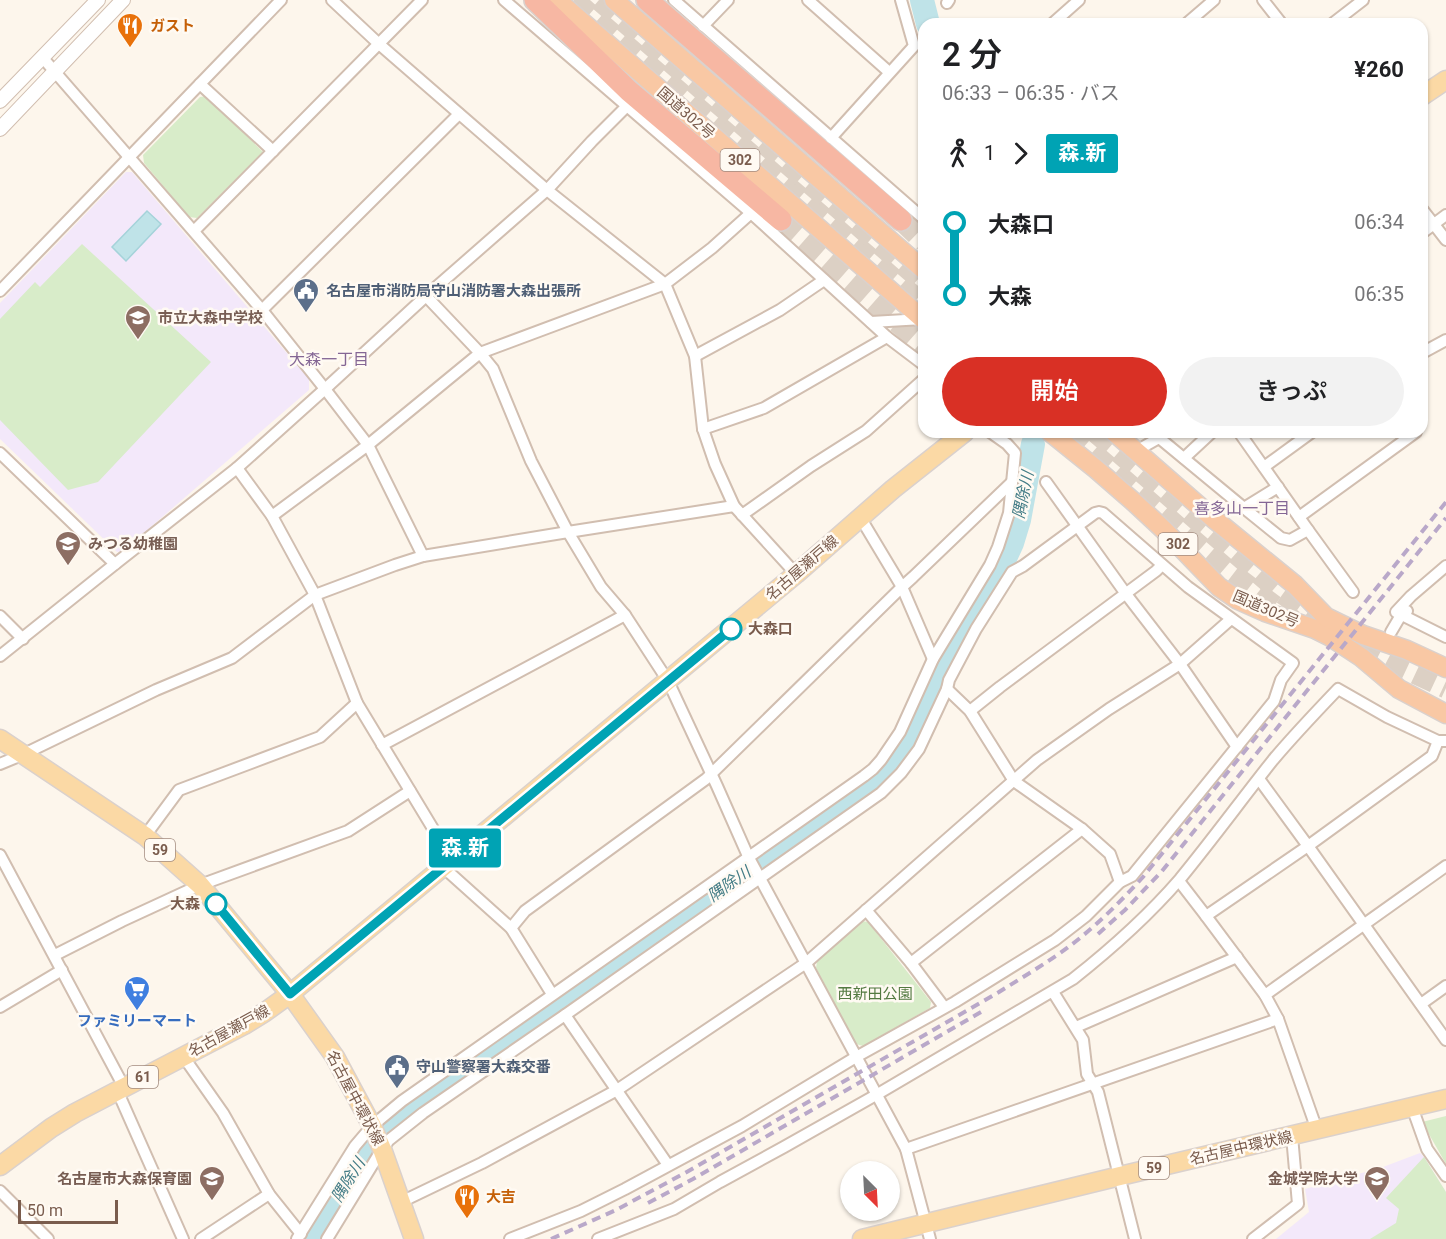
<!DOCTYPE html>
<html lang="ja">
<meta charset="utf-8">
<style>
:root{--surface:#fff;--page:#f2f2f2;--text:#202124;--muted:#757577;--accent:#d93025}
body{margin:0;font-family:Roboto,"Noto Sans JP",sans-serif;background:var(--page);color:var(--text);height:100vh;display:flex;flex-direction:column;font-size:22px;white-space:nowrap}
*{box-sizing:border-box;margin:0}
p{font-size:20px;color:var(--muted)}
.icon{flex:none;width:33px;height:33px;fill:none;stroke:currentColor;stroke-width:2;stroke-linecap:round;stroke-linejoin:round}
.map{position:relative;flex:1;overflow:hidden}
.side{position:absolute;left:918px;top:18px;width:510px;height:420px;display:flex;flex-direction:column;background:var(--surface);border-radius:18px;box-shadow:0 2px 4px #0004}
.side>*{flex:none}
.badge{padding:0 12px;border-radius:4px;font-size:21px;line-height:39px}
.needle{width:39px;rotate:156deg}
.buttons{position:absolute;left:840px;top:1161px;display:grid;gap:12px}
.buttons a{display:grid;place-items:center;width:60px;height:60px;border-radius:50%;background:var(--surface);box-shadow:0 2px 4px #0004;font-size:30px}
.scale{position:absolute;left:18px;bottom:15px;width:100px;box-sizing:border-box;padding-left:6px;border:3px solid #7a5c4d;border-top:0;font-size:16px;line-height:21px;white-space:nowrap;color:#7a5c4d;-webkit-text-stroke:4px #fffaf3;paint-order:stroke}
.map>.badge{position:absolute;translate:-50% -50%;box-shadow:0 0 0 3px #fff}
.legs{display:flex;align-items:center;gap:9px;height:66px;padding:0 24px;font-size:20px}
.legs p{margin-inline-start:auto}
.overview{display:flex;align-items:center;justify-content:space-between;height:102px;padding:0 24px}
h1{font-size:33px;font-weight:600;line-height:45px}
.cta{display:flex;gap:12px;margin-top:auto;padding:12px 24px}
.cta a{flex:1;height:69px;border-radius:36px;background:var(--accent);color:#fff;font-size:24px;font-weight:600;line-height:69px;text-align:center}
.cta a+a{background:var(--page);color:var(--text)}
ul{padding:0 24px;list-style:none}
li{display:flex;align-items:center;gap:21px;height:72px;font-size:22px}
li i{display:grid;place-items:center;width:9px;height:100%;margin:0 8px;background:currentColor}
li i::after{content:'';width:15px;height:15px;margin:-8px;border:4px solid;border-radius:50%;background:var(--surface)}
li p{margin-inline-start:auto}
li:first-child i{background:linear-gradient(#0000 50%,currentColor 0)}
li:last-child i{background:linear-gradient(currentColor 50%,#0000 0)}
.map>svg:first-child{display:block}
.education{fill:#f3e8fa}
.green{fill:#d8ecc9}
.water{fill:#bfe3e8;stroke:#a5d3da;stroke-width:1.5}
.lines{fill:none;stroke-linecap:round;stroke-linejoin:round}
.river{stroke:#bfe3e8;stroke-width:24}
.motorway-tunnel{stroke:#dcd0c4;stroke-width:21;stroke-dasharray:21 10;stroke-linecap:butt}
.minor-casing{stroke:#d1beb0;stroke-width:14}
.tertiary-casing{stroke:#d1beb0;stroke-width:16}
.primary-casing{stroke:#dad1cd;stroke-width:21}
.trunk-casing{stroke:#dad1cd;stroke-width:21}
.motorway-casing{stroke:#dad1cd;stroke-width:24}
.minor{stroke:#fff;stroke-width:10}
.tertiary{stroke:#fff;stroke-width:14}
.primary{stroke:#fbd9a5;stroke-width:18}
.trunk{stroke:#f9c8a4;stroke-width:18}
.motorway{stroke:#f7b7a3;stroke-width:21}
.rail{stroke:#b9a8c9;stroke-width:4;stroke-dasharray:9 6;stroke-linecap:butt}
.line-1-casing{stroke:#fff;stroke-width:14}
.line-1{stroke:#00a3b4;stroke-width:9}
.stop-1-dot{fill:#fff;stroke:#00a3b4;stroke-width:3}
.labels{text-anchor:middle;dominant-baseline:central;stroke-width:5;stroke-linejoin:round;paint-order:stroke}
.shield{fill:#fffaf3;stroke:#a28b7f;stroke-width:1.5}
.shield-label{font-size:14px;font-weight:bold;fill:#7a5c4d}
.food-label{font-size:15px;font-weight:bold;fill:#c56008;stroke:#fffaf3;text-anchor:start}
.street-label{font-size:15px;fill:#7a5c4d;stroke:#fffaf3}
.service-label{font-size:15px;font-weight:bold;fill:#4e5e75;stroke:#fffaf3;text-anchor:start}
.education-label{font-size:15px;font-weight:bold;fill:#785e54;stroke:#fffaf3;text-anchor:start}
.stop-label{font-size:15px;font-weight:bold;fill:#7a5c4d;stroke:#fffaf3;text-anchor:start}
.park-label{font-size:15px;fill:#537a41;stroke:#fffaf3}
.shop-label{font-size:15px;font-weight:bold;fill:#366cbe;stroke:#fffaf3}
.neighbourhood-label{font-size:16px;fill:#846695;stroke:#fffaf3}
.water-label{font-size:16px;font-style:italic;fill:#437c86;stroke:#fffaf3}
</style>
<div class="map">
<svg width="1446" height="1239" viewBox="0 0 1446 1239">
<rect width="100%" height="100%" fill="#fdf6ec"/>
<g class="education">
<path d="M126,172h6l177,207v11l-186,161 -6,1 -117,-113v-136z"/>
<path d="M1420,1153l4,4 22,35v47h-170l33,-27 -4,-23 78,-22z"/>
</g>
<g class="green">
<path d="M206,96l57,56 -66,66 -8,-1 -45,-54 -1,-8 57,-58z"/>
<path d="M82,244l129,118 -113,120 -30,8 -68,-70v-101l35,-37 5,5z"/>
<path d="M862,921l6,1 63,80 -1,6 -67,38 -7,-2 -40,-76 1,-6z"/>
<path d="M1446,1116v48l-24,-42z"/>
<path d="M1424,1157l22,35v47h-76l26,-16 3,-14 -13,-11z"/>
</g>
<path class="water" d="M147,211l14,13 -35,37 -14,-14z"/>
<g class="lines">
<g class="river">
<path d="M922,0l6,24"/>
<path d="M311,1239l60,-95 41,-40 80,-53 10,-9 65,-46 31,-19 272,-191 16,-14 15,-19 58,-117 37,-58 16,-35 7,-23 14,-76"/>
</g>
<g class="motorway-tunnel">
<path d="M574,0l350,305"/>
<path d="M599,0l325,283"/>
<path d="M781,220l143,126"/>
<path d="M901,220l23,22"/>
<path d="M1069,432l160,139 64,49"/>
<path d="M1095,432l185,160 38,27 35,23 46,24 47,22"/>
</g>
<defs>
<g id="minor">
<path d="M332,0l47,44 168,146 118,94 30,72 8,73 12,35 19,42 62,68"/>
<path d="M504,0l247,213 136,124 37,28"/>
<path d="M674,0l250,219"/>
<path d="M808,0l81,72"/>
<path d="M1263,0l19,24"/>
<path d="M947,3l2,-3"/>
<path d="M1052,24l27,-24"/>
<path d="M1186,24l28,-24"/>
<path d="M1332,24l31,-24"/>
<path d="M703,26l25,-26"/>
<path d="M42,57l220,253 63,79 43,56 55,111"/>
<path d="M200,84l73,67"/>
<path d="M831,138l83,-92 -13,-46"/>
<path d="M1422,209l24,31"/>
<path d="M194,231l228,-231"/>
<path d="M1422,233l24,-18"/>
<path d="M0,291l281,-291"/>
<path d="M426,296l54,57 13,16 38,92 37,71 33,55 24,28 43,66 49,105 31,70 158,293 24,90"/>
<path d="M262,310l197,-196"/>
<path d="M871,322l52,-3"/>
<path d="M1422,353l24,-13"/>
<path d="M695,356l85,-46 44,-30"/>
<path d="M703,429l61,-21 123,-71"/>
<path d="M1152,432l92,76 34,-21"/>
<path d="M1239,432l69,98 45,62"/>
<path d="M1136,451l23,-13"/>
<path d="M0,453l115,111"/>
<path d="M1184,458l28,-26"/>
<path d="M1264,467l48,-35"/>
<path d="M237,468l35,48 43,79 42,108 78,129 8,35 68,61 41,66"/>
<path d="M1046,482l80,112 54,70 57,83"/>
<path d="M1244,508l37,30 9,2 18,-10"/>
<path d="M742,515l69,-49 55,-35 58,-52"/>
<path d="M272,516l96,-71 112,-92 185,-69 47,-36 39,-35"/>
<path d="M860,517l42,70 31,72"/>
<path d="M1299,517l117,-85"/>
<path d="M1446,566l-35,30 -15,16 50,25"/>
<path d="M0,616l23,23"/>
<path d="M1391,632l10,-17 6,-4"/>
<path d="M0,656l115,-92 122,-96 88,-79 101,-93 121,-106 45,-49 35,-35"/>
<path d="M947,689l23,22 44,70 68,48 28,25 10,28"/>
<path d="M970,711l30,-24 156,-116 6,-6"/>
<path d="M382,745l243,-130"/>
<path d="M0,764l24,-10 132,-64 76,-32 83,-63 80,-30 28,-9 145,-24 166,-26"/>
<path d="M1259,779l49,67 138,194"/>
<path d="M145,836l34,-46 141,-53 37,-34"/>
<path d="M0,855l124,232"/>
<path d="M1179,881l27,35"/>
<path d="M866,910l45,53 33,44"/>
<path d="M511,928l14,-17 181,-132 196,-192 11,-10 99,-95"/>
<path d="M55,955l67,-34 78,-36 148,-54 62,-40"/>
<path d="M911,963l171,-134"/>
<path d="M1053,992l30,48 4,34 11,18 37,147"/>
<path d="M1265,995l181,-129"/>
<path d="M1421,1004l25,-18"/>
<path d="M0,1007l62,-37"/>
<path d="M565,1015l103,150"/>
<path d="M1076,1027l161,-70"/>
<path d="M183,1056l40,57 46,81 32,40"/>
<path d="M117,1090l66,149"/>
<path d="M1412,1107l15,42 19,27"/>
<path d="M1317,1130l-39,-111 -13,-24 -59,-79 102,-70 124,-90 6,-15"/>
<path d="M906,1149l372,-130"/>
<path d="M0,1191l48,48"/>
<path d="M401,1202l81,-39 135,-73 189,-127 231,-203 72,-51 71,-45 51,-45"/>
<path d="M201,1239l68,-45"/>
<path d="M297,1239l58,-93 17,-20 30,-25 462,-325 9,-7 8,-9 19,-28 33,-73 57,-94 8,-18 11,-34 6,-60 -8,-9 -17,-12"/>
<path d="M327,1239l55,-90 7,-9 34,-27 142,-98 316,-222 20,-20 18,-24 28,-60 2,-9 27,-51 36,-57 11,-6 72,-53 4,-1 4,1 85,74 105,76 -12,17 -7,21 -142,175 -12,6 -34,34 -31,24 -100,62 -99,55 -114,69 -117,63 -44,22 -71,28"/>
<path d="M598,1239l76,-30 46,-27 64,-35 92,-52 197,-116c38,-30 75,-63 107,-100 32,-39 62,-80 93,-119 21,-25 43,-48 65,-71l49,28 51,24h8"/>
<path d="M1253,1239l45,-35 -6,-68"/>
</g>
<g id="tertiary">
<path d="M0,101l98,-101"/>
<path d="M0,129l123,-129"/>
</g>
<g id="primary">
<path d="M1422,96l24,-16"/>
<path d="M0,739l145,97 55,49 90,109 45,63 37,69 10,23 32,90"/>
<path d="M0,1166l51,-38 24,-15 169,-88 21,-13 25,-18 506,-420 97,-85 72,-57"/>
<path d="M862,1239l258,-63 326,-77"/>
</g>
<g id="trunk">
<path d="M557,0l367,320"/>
<path d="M614,0l310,270"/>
<path d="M1050,432l46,37 39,34 29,27 55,57 19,13 27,12 50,17 14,7 32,21 38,32 47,25"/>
<path d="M1114,432l100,87 81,66 31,32 37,18 44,15 39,18"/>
</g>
<g id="motorway">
<path d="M535,0l94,91 152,129"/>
<path d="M647,0l254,220"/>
</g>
</defs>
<use href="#minor" class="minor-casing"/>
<use href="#tertiary" class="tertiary-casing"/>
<use href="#primary" class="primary-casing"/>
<use href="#trunk" class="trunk-casing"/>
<use href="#motorway" class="motorway-casing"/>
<use href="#minor" class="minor"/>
<use href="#tertiary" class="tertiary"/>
<use href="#primary" class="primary"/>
<use href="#trunk" class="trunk"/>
<use href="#motorway" class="motorway"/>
<g class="rail">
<path d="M1098,934l27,-24 37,-39 284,-353"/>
<path d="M648,1203l45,-24 288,-167"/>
<path d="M551,1239l65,-29 69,-37 314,-181c27,-17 55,-33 81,-54 22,-18 43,-39 63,-61l303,-375"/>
</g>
</g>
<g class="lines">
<defs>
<path id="line-1" d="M216,904l74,90 441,-365"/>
</defs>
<use href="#line-1" class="line-1-casing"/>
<use href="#line-1" class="line-1"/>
</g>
<defs>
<symbol id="restaurant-pin" viewBox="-11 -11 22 30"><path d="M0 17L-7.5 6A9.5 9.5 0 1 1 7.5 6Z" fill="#e8710a" stroke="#fffaf3"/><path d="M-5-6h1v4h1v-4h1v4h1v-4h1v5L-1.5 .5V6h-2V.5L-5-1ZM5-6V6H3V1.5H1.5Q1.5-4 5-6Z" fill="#fff"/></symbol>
<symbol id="civic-pin" viewBox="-11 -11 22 30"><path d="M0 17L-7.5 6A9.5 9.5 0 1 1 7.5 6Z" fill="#5c6f8a" stroke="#fffaf3"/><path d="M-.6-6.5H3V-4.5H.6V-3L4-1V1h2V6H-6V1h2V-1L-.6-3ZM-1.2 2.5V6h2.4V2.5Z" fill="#fff"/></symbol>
<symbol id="school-pin" viewBox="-11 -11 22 30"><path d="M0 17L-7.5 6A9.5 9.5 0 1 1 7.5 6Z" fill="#8d6e63" stroke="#fffaf3"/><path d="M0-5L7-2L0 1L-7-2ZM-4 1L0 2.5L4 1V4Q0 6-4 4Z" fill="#fff"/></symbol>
<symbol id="supermarket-pin" viewBox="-11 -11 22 30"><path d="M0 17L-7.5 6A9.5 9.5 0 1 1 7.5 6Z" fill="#3f7fe0" stroke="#fffaf3"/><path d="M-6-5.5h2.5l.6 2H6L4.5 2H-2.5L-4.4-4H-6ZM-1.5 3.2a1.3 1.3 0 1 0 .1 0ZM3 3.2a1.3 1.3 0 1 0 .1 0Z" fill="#fff"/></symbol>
<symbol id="university-pin" viewBox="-11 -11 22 30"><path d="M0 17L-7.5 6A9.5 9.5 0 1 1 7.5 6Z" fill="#8d6e63" stroke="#fffaf3"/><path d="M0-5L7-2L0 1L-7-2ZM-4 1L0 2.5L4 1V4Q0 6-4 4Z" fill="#fff"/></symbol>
</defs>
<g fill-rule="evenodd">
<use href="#restaurant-pin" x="115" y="11" width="30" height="40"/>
<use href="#civic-pin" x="291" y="276" width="30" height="40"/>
<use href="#school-pin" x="123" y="303" width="30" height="40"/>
<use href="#school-pin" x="53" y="529" width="30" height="40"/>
<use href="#supermarket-pin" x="122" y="974" width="30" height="40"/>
<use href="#civic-pin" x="382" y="1052" width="30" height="40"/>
<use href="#school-pin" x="197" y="1164" width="30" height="40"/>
<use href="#university-pin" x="1362" y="1164" width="30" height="40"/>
<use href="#restaurant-pin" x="452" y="1182" width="30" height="40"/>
</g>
<g class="stop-1-dot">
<circle cx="731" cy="629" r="10"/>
<circle cx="216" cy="904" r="10"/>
</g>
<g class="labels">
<g class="shield">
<rect x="720.5" y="149" width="39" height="22" rx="4.5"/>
<rect x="1158.5" y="533" width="39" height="22" rx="4.5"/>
<rect x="145" y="839" width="30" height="22" rx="4.5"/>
<rect x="128" y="1066" width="30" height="22" rx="4.5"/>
<rect x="1139" y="1157" width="30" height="22" rx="4.5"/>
</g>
<g class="shield-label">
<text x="740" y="160">302</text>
<text x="1178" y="544">302</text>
<text x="160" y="850">59</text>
<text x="143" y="1077">61</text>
<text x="1154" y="1168">59</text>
</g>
<g class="food-label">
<text x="150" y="26">ガスト</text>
<text x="486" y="1197">大吉</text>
</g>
<g class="street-label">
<text transform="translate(686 113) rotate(41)">国道302号</text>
<text transform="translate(802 568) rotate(-41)">名古屋瀬戸線</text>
<text transform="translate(1266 609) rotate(23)">国道302号</text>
<text transform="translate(229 1031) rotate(-29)">名古屋瀬戸線</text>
<text transform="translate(355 1098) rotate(62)">名古屋中環状線</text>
<text transform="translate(1241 1148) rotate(-13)">名古屋中環状線</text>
</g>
<g class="service-label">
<text x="326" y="291">名古屋市消防局守山消防署大森出張所</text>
<text x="416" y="1067">守山警察署大森交番</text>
</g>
<g class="education-label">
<text x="158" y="318">市立大森中学校</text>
<text x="88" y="544">みつる幼稚園</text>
<text x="192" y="1179" text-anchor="end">名古屋市大森保育園</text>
<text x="1358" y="1179" text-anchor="end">金城学院大学</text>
</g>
<g class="stop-label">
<text x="748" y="629">大森口</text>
<text x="200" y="904" text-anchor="end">大森</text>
</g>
<g class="park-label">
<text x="875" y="994">西新田公園</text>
</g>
<g class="shop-label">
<text x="137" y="1021">ファミリーマート</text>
</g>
<g class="neighbourhood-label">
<text x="329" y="359">大森一丁目</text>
<text x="1242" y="508">喜多山一丁目</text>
</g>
<g class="water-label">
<text transform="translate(1023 495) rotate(-78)">隅除川</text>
<text transform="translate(729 884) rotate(-35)">隅除川</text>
<text transform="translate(348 1180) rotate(-58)">隅除川</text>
</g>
</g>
</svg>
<div class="buttons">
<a><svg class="needle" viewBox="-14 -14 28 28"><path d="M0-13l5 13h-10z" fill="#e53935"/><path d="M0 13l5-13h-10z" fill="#757577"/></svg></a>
</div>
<div class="scale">50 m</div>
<b class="badge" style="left:465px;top:848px;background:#00a3b4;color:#fff">森.新</b>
<section class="side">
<div class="overview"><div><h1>2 分</h1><p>06:33 – 06:35 · バス</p></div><b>¥260</b></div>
<div class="legs"><svg class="icon" aria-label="walk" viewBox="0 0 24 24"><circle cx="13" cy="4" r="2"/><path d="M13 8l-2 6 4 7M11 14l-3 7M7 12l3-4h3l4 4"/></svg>1<svg class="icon" aria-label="forward" viewBox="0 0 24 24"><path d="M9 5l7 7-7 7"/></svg><b class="badge" style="background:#00a3b4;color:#fff">森.新</b></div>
<ul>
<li><i style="color:#00a3b4"></i><b>大森口</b><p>06:34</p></li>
<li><i style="color:#00a3b4"></i><b>大森</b><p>06:35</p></li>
</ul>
<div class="cta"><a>開始</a><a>きっぷ</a></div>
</section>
</div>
